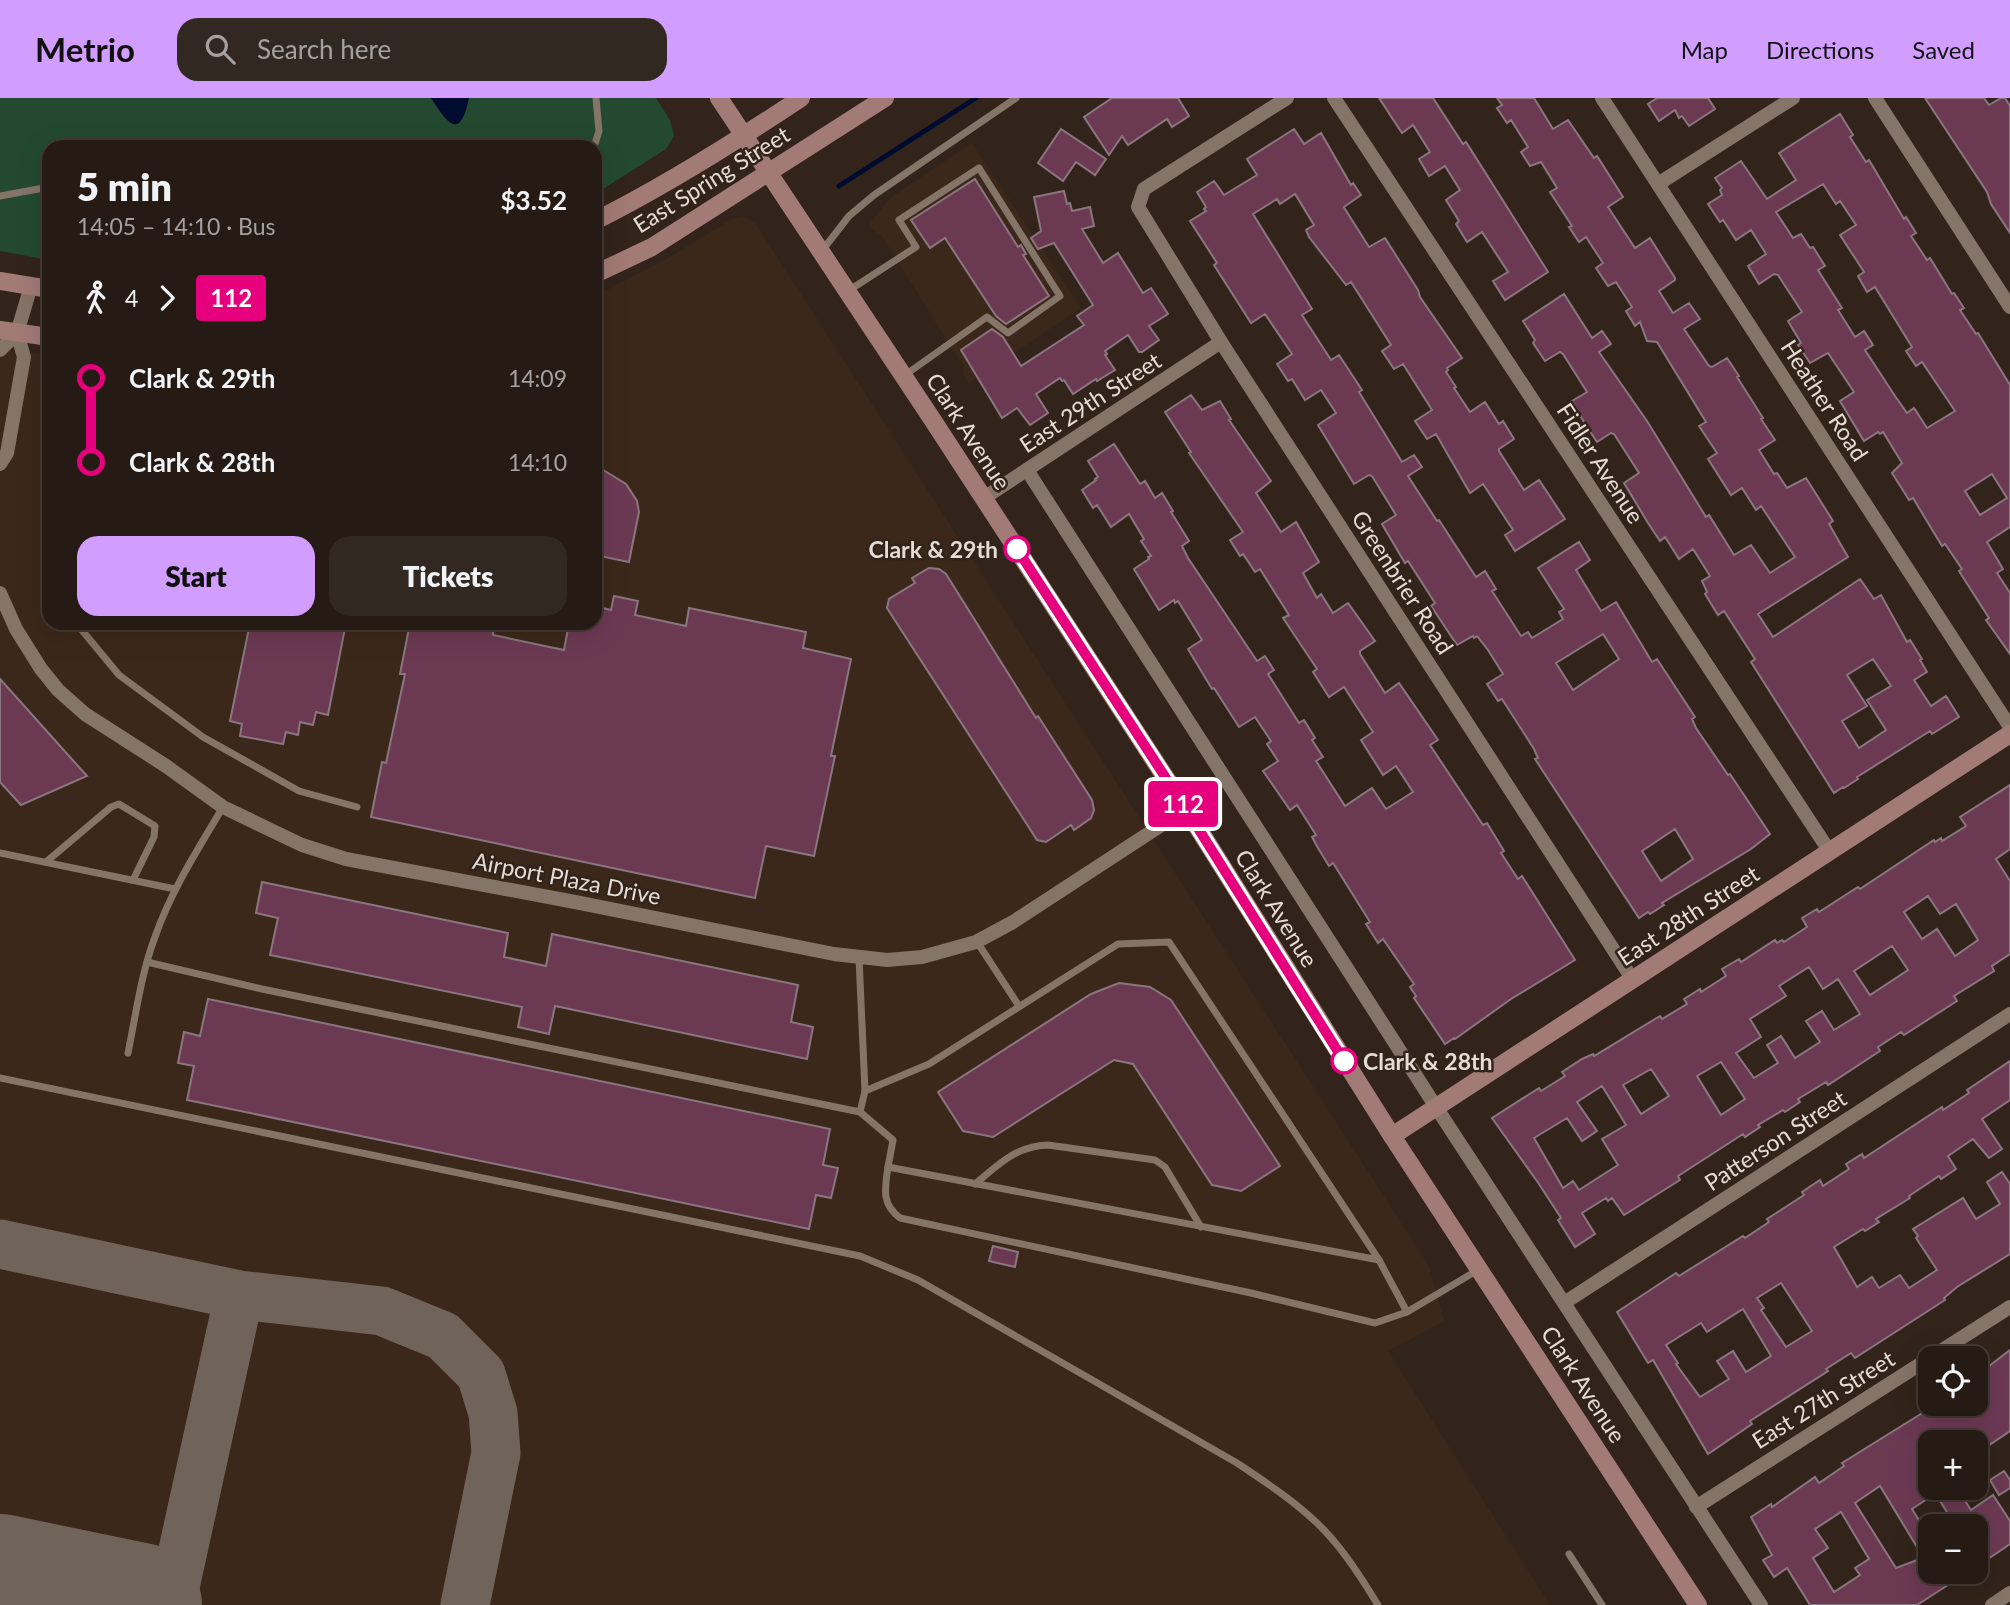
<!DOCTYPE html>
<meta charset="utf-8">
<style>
:root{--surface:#261b14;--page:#322822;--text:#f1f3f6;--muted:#a4a1a0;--line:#423934;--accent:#d19dfe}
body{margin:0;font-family:Lato,sans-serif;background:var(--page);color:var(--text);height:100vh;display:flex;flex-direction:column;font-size:26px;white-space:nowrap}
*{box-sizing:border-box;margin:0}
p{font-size:23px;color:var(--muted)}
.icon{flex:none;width:38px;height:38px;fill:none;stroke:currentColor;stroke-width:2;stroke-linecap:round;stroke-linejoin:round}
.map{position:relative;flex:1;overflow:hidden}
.side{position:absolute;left:42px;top:42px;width:560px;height:490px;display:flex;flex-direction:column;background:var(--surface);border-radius:21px;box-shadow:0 7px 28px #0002,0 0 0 2px var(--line)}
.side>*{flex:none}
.badge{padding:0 14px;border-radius:5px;font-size:24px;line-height:46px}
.controls{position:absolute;left:1918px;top:1248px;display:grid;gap:14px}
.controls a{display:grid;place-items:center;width:70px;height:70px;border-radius:14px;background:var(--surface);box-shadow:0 7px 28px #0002,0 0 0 2px var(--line);font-size:35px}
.map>.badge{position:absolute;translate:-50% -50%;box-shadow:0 0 0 4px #fff}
.legs{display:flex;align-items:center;gap:10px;height:77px;padding:0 35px;font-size:23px}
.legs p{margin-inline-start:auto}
.overview{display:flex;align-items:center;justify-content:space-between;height:119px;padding:0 35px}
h1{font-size:38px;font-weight:800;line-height:52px}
.button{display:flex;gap:14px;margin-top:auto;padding:14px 35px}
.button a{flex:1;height:80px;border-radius:21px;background:var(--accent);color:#111;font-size:28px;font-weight:800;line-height:80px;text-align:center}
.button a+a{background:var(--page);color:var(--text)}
ul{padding:0 35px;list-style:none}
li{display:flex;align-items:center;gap:24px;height:84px;font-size:26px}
li i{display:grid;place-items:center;width:10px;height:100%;margin:0 9px;background:currentColor}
li i::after{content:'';width:18px;height:18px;margin:-9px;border:5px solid;border-radius:50%;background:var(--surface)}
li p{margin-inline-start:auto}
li:first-child i{background:linear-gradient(#0000 50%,currentColor 0)}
li:last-child i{background:linear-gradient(currentColor 50%,#0000 0)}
header{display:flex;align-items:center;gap:42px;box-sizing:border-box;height:98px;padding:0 35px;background:var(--accent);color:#111}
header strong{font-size:33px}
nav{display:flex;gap:38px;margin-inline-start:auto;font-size:24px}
.search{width:490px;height:63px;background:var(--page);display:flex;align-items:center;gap:18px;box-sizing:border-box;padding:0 24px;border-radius:21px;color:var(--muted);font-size:26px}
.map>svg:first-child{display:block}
.built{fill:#3c281a}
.green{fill:#234a30}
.water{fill:#000b30}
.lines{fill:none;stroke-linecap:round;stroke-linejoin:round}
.stream{stroke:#000b30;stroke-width:5}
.taxiway{stroke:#70635a;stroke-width:49}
.runway{stroke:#70635a;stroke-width:124}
.building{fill:#6c3953;stroke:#8a767f;stroke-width:2;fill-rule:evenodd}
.lane{stroke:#857468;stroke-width:7}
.street{stroke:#857468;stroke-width:14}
.secondary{stroke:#a27a76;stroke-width:18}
.line-1-casing{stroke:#fff;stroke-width:16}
.line-1{stroke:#e6007e;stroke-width:10}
.stop-1-dot{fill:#fff;stroke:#e6007e;stroke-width:3.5}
.labels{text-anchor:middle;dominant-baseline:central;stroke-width:5;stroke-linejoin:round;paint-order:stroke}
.street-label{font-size:23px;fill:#e6dcd6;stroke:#32241a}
.stop-label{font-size:23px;font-weight:bold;fill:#e6dcd6;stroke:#32241a;text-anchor:end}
</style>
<header>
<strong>Metrio</strong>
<div class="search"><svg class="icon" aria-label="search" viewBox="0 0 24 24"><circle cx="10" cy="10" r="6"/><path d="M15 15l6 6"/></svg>Search here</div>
<nav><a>Map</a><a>Directions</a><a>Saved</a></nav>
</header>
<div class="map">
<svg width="2010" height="1507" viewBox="0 0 2010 1507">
<rect width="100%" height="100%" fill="#32241a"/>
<g class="built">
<path d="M972,45l109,165 -112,75 -6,-9v-8l-81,-130 -14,-10 22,-28z"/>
<path d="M744,119l11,6 674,1043 15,55 -56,30 162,254h-1550v-1256l49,6v268h546v-327l73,-38 64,-39z"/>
</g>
<path class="green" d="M0,0h656l14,22 4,16 -8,13 -71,45v-47h-546v113l-49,-9z"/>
<path class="water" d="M431,0h38c-9,44 -22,25 -38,0z"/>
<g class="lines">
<path class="stream" d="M839,88l137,-88"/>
<g class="taxiway">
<path d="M0,1146l239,51 143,16 61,25 38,38 12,39 3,40 -31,152"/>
<path d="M171,1507l68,-310"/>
</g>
<path class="runway" d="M0,1478l140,29"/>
</g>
<g class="building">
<path d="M1112,0h66l11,18 -17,11 -5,-8 -39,26 -6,-9 -13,19 -25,-38z"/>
<path d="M1379,0h54l30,46 3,-2 82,130 -43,28 -12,-19 15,-9 -26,-40 -15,10 -11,-18 3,-3 -13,-21 14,-10 -15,-24 -16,10 -10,-17 11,-7 -17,-27 -11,8z"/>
<path d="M1497,0h37l19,31 15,-9 26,38 3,-2 26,41 -15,10 27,41 15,-10 25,40v2l-16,11 14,22 16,-10 11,16 -16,10 25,37 3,1 15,-9 12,18 -2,1 26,41 -2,1 14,21 -16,10 15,24 3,-1 10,15 19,-10 27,43 -4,3 19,33 -90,57 15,23 87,-58 14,20 7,-4 26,47 3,-2 12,19 -2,1 7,12 -13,8 17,26 15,-10 13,21 -27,17 -2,-3 -73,46 1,2 -14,9 -1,-1 -9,6 -83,-131 4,-3 -31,-48 -6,4 -13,-21 2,-2 -5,-11 8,-5 -17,-27 -14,10 -14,-22 -5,4 -12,-18 -24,-40 15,-10 -25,-39 -3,-1 -14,9 -12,-18 -13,-23 15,-9 -24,-38 -3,-2 -15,9 -12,-18 2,-3 -12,-19 41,-27 28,44 10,-7 9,13 -12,8 48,69 59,96 3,-2 25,40 17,-10 19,28 25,-16 -34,-51 -5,4 -14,-22 -11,7 -23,-36 9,-6 -18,-27 7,-4 -49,-80 -10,-1 -7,-19 -5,4 -9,-15 6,-4 -16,-25 -8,4 -12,-18 7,-5 -17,-26 -7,5 -10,-15 3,-1 -22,-34 7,-4 -16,-26 -11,4 -9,-14 7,-5 -17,-27 -4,3 -10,-15 5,-3zM1873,561l18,27 -24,14 19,30 -27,18 -17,-27 25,-15 -20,-31z"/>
<path d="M1657,0h51l7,11 -26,17 -7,-10 -3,2 -4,-8 -16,11 -11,-17z"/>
<path d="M1925,0h59l5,7 12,-7h4l5,8v127l-19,-29 -4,-12z"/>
<path d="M1840,16l13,21 -3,2 16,25 3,-2 35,59 2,-2 10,16 -5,3 16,24 3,-2 22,36 2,-1 10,15 -4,2 16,24 2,-1 32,52v142l-23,15 16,27 -6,4 13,20v61l-24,-34 3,-2 -30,-47 3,-2 -17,-25 -3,2 -29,-48 -4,2 -17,-27 10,-10 -19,-31 -3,2 -2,-2 -14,9 -24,-40 14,-9 -26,-39 -18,10 -12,-18 3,-2 -13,-22 14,-9 -24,-37 -4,-1 -15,10 -11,-18 18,-12 -15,-24 -15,10 -13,-20 -3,2 -12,-18 14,-9 -2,-5 2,-2 -7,-10 26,-17 26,38 29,-19 -17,-27zM1823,86l13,20 4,-3 16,24 -16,10 24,37 -6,4 9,16 8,-5 37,60 -6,4 10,15 6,-4 33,49 -28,17 -13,-20 -7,5 -12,-17 -30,-46 8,-5 -9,-14 -9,6 -17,-27 4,-2 -24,-38 7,-4 -12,-19 -3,1 -9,-14 -8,4 -17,-26zM1992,376l15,24 -27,17 -15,-24z"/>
<path d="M1061,31l45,30 -11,16 -19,-13 -13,19 -25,-18z"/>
<path d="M1294,31l10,15 17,-11 30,52 2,-2 8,12 -17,12 1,2 24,38 16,-9 33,52 2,7 42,61 -15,10 1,2 -2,2 10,15 -2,1 16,24 15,-10 14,22 4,-3 11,18 -15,10v2l25,39 15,-10 26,39 -50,32 -10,-16 8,-5 -30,-46 -13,9 -34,-59 -9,5 -12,-18 17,-11 -29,-46 -9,5 -12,-18 9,-6 -40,-63 -5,3 -37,-48 -3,-7 8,-5 -19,-31 -15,10 -3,-5 -24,15 59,95 -10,6 29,45 8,-5 23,35 -3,2 43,70 12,-7 8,12 -14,9 29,45 2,-1 37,57 9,-6 11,18 -4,2 29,45 7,-4 4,6 31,-19 -4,-7 5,-3 -26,-41 41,-26 11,18 -14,10 25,41 15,-9 36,60 5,-3 38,58 -3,2 4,9 32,47 2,-1 40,60 -19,15 -89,54 2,2 -14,9 -2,-2 -9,6 -104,-159 3,-1 -4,-9 -32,-50 -4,2 -11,-17 16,-10 -15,-24 -11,-14 -3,2 -1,-2 -16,9 -26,-39 4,-3 -27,-42 -3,2 -23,-39 14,-9 -24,-39 -3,-1 -15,9 -36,-59 18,-12 -15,-23 -16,10 -13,-21 -4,2 -11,-17 15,-10 -27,-40 -14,9 -37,-58 3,-2 -27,-42 16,-10 -2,-2 2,-2 -9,-15 17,-11 10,14 33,-20 -10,-16zM1603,536l16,25 -46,31 -17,-27zM1675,731l18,30 -32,22 -19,-30z"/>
<path d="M975,81l43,68 3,-2 5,9 -3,1 26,41 -43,28 -10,-8 -51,-78 -15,10 -19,-28z"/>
<path d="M1064,93l3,13 3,-1 2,8 18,-4 4,19 -12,3 21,34 15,-10 25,40 8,-5 17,26 -19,12 10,14 -17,12h-3l-11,-17 -23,16 2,3 -2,1 10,15 -18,11 -1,-2 -23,15 -9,-14 -2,1 -2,-3 -24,16 12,19 -18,12 -13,-17 -15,10 -41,-68 31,-21 11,8 18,29 63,-41 -7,-9 16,-11 -39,-62 -16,6 -7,-11 10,-7 -7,-34z"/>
<path d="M1191,297l11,15 18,-9 11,18 -2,1 42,61 -15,12 25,39 15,-10 23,40 -16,11 14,25 4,-4 12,19 15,-10 15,21 12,17 -15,10v3l25,39 14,-10 39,57 -8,5 53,80 4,-2 17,28 -3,2 17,26 4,-3 53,84 -64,39 -56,40 -1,-1 -9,6 -31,-46 2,-2 -6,-9 4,-3 -31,-45 -5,4 -12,-19 4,-2 -37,-59 -4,3 -11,-18 -6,-11 4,-2 -19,-30 -7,5 -27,-39 15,-10 -11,-17 4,-3 -16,-24 -16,10 -25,-39 -2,1 -24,-40 14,-9 -24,-39 -3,2 -1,-3 -15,10 -11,-18 -14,-23 15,-10 -1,-2 3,-1 -10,-15 3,-2 -15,-25 -18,13 -14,-22 -4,3 -11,-18 14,-10 -1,-1 3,-2 -10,-16 26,-17 26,40 5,-3 10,17 7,-5 11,18 -2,1 18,29 -7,5 6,12 69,103 8,-5 9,14 -6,4 31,49 5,-3 11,18 -3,2 11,17 -7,4 29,45 27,-18 14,21 27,-17 -17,-26 -13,9 -22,-35 12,-8 -29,-45 -15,10 -16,-25 4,-3 -34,-51 6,-3 -29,-46 -5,3 -12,-18 -3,2 -10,-16 13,-8 -54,-79 2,-1 -26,-40z"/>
<path d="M595,367l31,19 11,17 2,11 -10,50 -34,-7z"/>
<path d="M929,470l10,1 7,5 90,144 2,-2 54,84 2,10 -3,8 -17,12 -3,-5 -25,17 -9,-2 -150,-232 2,-9 26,-16 -3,-5z"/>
<path d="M614,498l24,5 -3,14 51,11 3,-18 117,24 -3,16 48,11 -20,97h4l-21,100 -48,-10 -11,52 -384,-81 11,-55 4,1 19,-89h-5l10,-51 52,2 31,6v4l71,15 5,-27h26v-17l16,4z"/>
<path d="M250,525h96l-18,92 -12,-3 -3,13 -13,-3 -2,13 -12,-3 -3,12 -43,-8 2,-12 -12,-3z"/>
<path d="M0,581l87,97 -66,29 -21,-23z"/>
<path d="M2010,687v64l-14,10 14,22v73l-18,12 2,5 -40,25 3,5 -53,34 -3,-3 -23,15 2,4 -52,34 -2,-3 -28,17 2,3 -15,10 -2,-2 -25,15 2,2 -15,10 -2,-3 -65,42 2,4 -51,32 -5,3 -12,-17 -4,3 -2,-3 -24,15 13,21 -20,13 -17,-27 3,-2 -22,-34 -47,-66 47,-30 2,3 24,-15 -3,-4 20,-13 11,-5 1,2 66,-40 2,3 25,-15 -3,-5 16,-10 1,3 25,-16 -4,-7 17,-10 2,3 34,-22 2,3 5,-3 2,2 23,-15 -5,-9 15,-9 2,3 39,-25 2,2 74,-49 1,2 6,-4 1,3 24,-15 -6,-9zM1928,798l12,18 16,-10 22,36 -23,16 -18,-27 -15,10 -18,-27zM1892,848l16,24 -38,25 -16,-24zM1809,869l14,22 15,-10 22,35 -26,16 -12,-19 -16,10 14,21 -25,16 -14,-22 -14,9 11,18 -24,15 -18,-25 25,-16 -11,-18 36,-23 -7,-10zM1721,964l24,37 -24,16 -24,-39zM1651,971l18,27 -28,18 -18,-29zM1602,988l24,39 -24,14 16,26 -39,25 -6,-9 -10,7 -29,-50 33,-20 15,23 15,-10 -20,-29z"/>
<path d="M262,784l246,51 -4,24 42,9 6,-32 246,51 -7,37 22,5 -6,32 -252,-53 -6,28 -31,-7 4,-20 -252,-52 8,-37 -22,-5z"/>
<path d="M1119,885l31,4 21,13 109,166 -39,25 -29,-6 -79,-121 -19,-4 -121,77 -30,-6 -25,-39 153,-98z"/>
<path d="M208,901l622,130 -7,36 15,3 -7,30 -15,-3 -7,34 -622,-129 7,-34 -16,-3 6,-31 16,4z"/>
<path d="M2010,963v39l-28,19 20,30 -13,9 -16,-19 -25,17 8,13 -15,10 -2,-3 -30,20 1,2 -34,21 3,3 -14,9 -2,-2 -29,18 23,40 15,-10 7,11 21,-13 9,13 28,-18 -21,-32 2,-2 -5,-7 50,-31 13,21 24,-15 -13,-22 15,-10 8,12v70l-53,33 -13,11 1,2 -90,58 -4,-5 -25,16 2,2 -78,50 2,3 -44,30 -55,-94 -5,3 -31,-51 59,-39 3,3 64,-40 2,2 24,-16 -2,-3 37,-24 -2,-3 18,-12 3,6 26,-17 -3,-5 16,-10 2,4 78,-51 1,3 26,-17 -2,-3zM1781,1185l31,48 -26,16 -25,-37 3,-2 -7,-10zM1743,1211l28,47 -25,16 -13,-21 -16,10 12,18 -29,18 -24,-33 2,-1 -12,-18 35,-22 6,9z"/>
<path d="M993,1148l25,6 -3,15 -26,-6z"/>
<path d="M2010,1252v81l-34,23v-12h-46v55l-18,12 18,29 -13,9 -37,-61 -25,17 41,65 24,-9 9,13h39l-51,33h-107l-23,-37 -13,9 -11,-17 9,-5 -21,-38 20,-13 1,3 43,-30 4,6 25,-17 -2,-3 90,-56 2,3 10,-6h32v-28zM1841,1414l28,47 -14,9 5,7 -26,17 -21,-34 15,-10 -13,-19z"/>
<path d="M2004,1373l6,9v8l-11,7 -9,-15z"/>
<path d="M1932,1390h25l14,22 22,-15 17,26v23l-34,23v-41h-30l7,-4z"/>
</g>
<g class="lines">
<g class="lane">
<path d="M594,49l5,-16 -3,-33"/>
<path d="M0,98l49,-9"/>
<path d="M821,154l28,-36 25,-21 142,-97"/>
<path d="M848,193l68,-44 -17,-27 80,-52 81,128 -52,37 -21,-16 -82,58"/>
<path d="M49,369c-6,33 -6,64 0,97"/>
<path d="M76,525l43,52 84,62 96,54 58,16"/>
<path d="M0,755l175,36"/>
<path d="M46,764l65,-55 8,-3 36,22 -1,11 -21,43"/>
<path d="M977,844l42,64"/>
<path d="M859,860l6,133 -5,21"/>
<path d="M147,864l115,27 598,123 33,28 -5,27 491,93 28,52 71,-42"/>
<path d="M128,955c8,-39 13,-79 27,-116 16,-46 43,-88 68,-130"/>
<path d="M0,980l860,178 58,24 319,183c30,20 62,41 87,67 21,22 38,49 54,75"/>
<path d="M865,993l64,-27 189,-120 51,-2 210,318"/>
<path d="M888,1069c-3,21 -7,37 12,51l351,75 124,30 32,-11"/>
<path d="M975,1086c24,-20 41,-38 73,-39l107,15 10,7 36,60"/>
<path d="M1569,1456l33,51"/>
</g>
<g class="street">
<path d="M1287,0l-143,91 -6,18 83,135 412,638"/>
<path d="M1334,0l496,754"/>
<path d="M1602,0l408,629"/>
<path d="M1875,0l135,209"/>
<path d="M1658,86l135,-86"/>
<path d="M0,252l17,-17 14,-47"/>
<path d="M0,366l7,-11 17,-96 -7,-24"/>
<path d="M1027,372l409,637 325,498"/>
<path d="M984,400l237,-156"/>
<path d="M0,495l16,36 25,40 17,21 27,24 81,52 57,41 79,38 44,14 229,43 259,52 53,6 35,-3 54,-15 37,-20 173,-113"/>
<path d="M1564,1205l446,-289"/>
<path d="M1696,1409l314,-200"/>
<path d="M1992,1507l18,-12"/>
</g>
<g class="secondary">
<path d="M719,0l213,321 254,390 206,327 306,469"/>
<path d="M595,123c72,-36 140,-79 206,-123"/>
<path d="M595,176l57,-27 233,-149"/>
<path d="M0,183l49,8"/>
<path d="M0,232l49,7"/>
<path d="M1392,1038l618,-402"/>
</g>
</g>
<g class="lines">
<defs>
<path id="line-1" d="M1017,451l169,260 158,252"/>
</defs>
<use href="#line-1" class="line-1-casing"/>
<use href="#line-1" class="line-1"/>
</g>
<g class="stop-1-dot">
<circle cx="1017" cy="451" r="12"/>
<circle cx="1344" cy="963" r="12"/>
</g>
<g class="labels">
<g class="street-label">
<text transform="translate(711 81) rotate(-32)">East Spring Street</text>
<text transform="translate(1825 302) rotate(57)">Heather Road</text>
<text transform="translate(1090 304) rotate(-33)">East 29th Street</text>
<text transform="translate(969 333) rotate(57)">Clark Avenue</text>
<text transform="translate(1601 365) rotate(57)">Fidler Avenue</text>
<text transform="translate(1403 484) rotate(57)">Greenbrier Road</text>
<text transform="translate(567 780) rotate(11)">Airport Plaza Drive</text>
<text transform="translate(1277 810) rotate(58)">Clark Avenue</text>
<text transform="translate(1688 817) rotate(-33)">East 28th Street</text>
<text transform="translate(1775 1042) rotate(-33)">Patterson Street</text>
<text transform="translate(1584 1286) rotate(57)">Clark Avenue</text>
<text transform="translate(1823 1301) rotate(-32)">East 27th Street</text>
</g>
<g class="stop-label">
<text x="998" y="451">Clark &amp; 29th</text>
<text x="1363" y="963" text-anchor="start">Clark &amp; 28th</text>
</g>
</g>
</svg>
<div class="controls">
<a><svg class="icon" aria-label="locate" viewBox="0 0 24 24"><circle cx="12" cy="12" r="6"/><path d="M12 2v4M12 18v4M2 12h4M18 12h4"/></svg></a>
<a>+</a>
<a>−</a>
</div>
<b class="badge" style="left:1183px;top:706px;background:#e6007e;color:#fff">112</b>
<section class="side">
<div class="overview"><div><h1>5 min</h1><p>14:05 – 14:10 · Bus</p></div><b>$3.52</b></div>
<div class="legs"><svg class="icon" aria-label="walk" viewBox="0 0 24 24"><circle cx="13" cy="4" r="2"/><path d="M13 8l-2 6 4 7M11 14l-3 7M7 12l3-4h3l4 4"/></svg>4<svg class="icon" aria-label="forward" viewBox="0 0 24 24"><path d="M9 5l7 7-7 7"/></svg><b class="badge" style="background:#e6007e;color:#fff">112</b></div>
<ul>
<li><i style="color:#e6007e"></i><b>Clark &amp; 29th</b><p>14:09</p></li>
<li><i style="color:#e6007e"></i><b>Clark &amp; 28th</b><p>14:10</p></li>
</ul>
<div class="button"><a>Start</a><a>Tickets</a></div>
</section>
</div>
